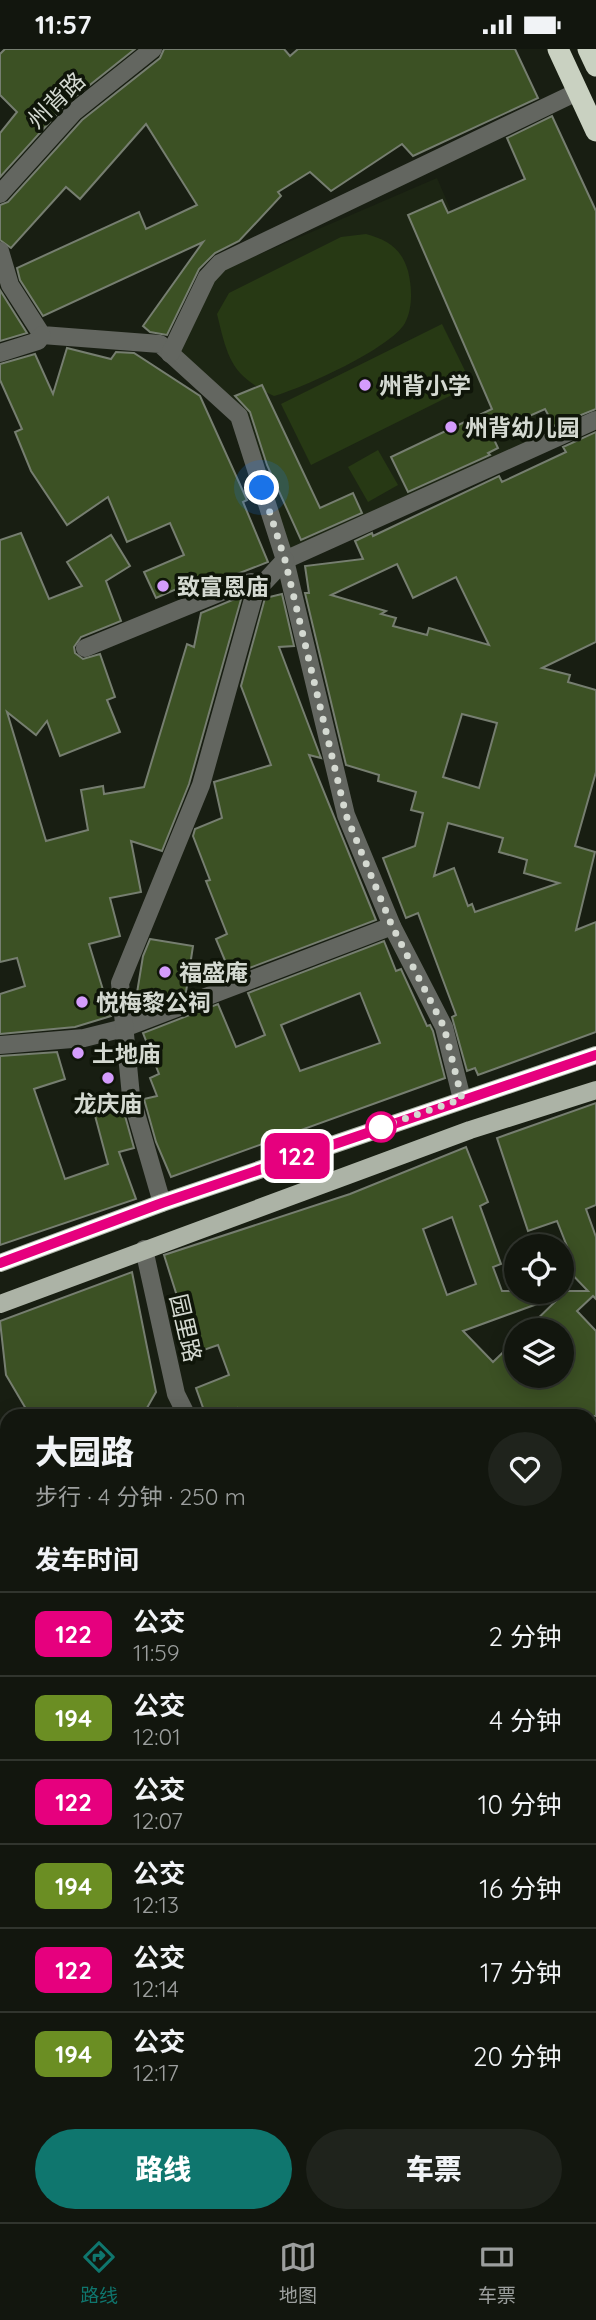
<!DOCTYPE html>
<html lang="zh">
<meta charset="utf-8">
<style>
:root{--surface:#12160e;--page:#1f231c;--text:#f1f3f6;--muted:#9c9f9e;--line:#31352e;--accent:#0f766e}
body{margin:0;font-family:Quicksand,"Noto Sans SC",sans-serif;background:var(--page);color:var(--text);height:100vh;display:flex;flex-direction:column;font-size:26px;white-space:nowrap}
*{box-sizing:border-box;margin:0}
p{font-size:23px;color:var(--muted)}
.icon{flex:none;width:38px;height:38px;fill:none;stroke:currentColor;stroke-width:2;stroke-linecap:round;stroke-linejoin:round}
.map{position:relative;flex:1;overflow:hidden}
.details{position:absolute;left:0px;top:1360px;width:597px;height:814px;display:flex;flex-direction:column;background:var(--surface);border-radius:21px 21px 0 0;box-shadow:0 4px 18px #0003,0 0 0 2px var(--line)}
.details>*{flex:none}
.badge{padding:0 14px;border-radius:10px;font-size:24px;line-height:46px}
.fabs{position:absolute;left:504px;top:1185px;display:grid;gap:14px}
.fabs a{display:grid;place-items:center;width:70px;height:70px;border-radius:50%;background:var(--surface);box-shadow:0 4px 18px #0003,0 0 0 2px var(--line);font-size:35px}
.you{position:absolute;width:35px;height:35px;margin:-18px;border:5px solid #fff;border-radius:50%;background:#1a73e8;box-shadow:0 0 0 10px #1a73e833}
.map>.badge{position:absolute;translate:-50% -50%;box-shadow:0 0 0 4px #fff}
h2{padding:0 35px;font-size:26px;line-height:63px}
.round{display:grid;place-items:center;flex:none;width:74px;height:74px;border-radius:37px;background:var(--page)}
.headline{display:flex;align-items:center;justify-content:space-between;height:119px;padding:0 35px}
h1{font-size:33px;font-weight:800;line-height:52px}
.primary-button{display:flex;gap:14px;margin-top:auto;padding:14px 35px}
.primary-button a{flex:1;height:80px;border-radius:42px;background:var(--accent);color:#fff;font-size:28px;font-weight:800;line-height:80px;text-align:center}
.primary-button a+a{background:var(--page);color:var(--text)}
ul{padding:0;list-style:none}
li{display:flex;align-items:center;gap:21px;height:84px;padding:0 35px;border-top:2px solid var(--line)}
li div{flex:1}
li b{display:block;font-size:26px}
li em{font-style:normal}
li .badge{min-width:77px;font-weight:700;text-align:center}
.status{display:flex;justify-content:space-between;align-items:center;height:49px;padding:0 35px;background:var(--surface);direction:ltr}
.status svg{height:19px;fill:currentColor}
.menu{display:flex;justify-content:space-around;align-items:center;height:98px;border-top:2px solid var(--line);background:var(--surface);font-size:19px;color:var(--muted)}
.menu a{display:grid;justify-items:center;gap:4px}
.menu .current{color:var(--accent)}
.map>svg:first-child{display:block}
.built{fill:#1c2513}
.green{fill:#273914}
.building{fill:#3c5124;stroke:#767e70;stroke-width:2;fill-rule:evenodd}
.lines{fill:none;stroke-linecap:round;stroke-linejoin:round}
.minor{stroke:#636660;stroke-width:18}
.major{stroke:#acb3a6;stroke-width:18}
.highway{stroke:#c9d1c1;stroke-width:21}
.line-casing{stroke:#fff;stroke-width:16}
.line{stroke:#e6007e;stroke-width:10}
.walk{stroke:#d4d9d1;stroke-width:7;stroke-dasharray:0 12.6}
.poi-dot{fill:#d49cfc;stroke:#0f1509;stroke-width:2.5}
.stop-dot{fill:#fff;stroke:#e6007e;stroke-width:3.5}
.labels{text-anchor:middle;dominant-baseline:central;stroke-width:7;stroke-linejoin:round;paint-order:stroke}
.street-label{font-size:23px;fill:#d4d9d1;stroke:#0f1509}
.poi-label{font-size:23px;font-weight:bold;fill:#d4d9d1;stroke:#0f1509;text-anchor:start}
</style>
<div class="status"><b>11:57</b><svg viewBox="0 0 49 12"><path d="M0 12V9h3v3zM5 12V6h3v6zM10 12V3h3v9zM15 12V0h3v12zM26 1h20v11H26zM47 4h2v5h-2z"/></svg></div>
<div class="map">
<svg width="596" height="2173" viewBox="0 0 596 2173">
<rect width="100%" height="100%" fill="#181e12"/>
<g class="built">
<path d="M437,129l113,263 -265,119 -46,-144 -69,-62 37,-77z"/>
<path d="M0,1970l7,3v193h583v-142l6,6v143h-596z"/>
</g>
<g class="green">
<path d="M366,185c22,6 35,14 42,37 4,16 5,37 -3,52 -14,25 -102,65 -131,73 -43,-21 -46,-37 -57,-82l12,-21 112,-56z"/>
<path d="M442,275l30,61 -161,80 -30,-61z"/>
<path d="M378,401l20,35 -30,17 -20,-35z"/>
</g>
<g class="building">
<path d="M5,0h130l-69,55 -66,73v-44l17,-21 -17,-17v-41z"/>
<path d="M164,0h120l6,7 8,-7h217l23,49 -125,58 -11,-12 -71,47 -21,-19 -32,20 3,4 -42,45 -24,12 -16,16 -32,66 -17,-3 -7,-6 60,-84 -160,74 -23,-36 -3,-12 122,-56 7,17 51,-24 -51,-81 -66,75 -14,-12 -55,61 -11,-8v-35l8,-3 74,-82 78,-62z"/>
<path d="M552,67l44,95v198l-42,17 -9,-17 -54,24 7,15 -10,5 2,2 -82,37 -17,-35 101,-48 -84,-194 34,-15 6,13 77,-34 -18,-41z"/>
<path d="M0,241l27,43 -27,8z"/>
<path d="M67,299l44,11 5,-7 18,1 66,43 47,104 -4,2 25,60 -77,30 -3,-8 -32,14 -12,-26 40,-17 -14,-32 -43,19 -19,-45 -41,28 -36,-54 -16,-39 7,-3 -22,-49v-16l35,-10 18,40z"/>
<path d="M262,336l58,123 33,-15 9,20 -61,27 -34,-75 -17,-53 -15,-16z"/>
<path d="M596,383v210l-54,26 28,7 -2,7 28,8v82l-21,74 20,6 -19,78 20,-8v110l-118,43 -3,-7 -8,3 -15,-54 4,-2 -38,-102 -12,5 -23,-60 32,-12 8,-33 -12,-3 5,-18 -38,-11 1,-6 -33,-10 -41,-172h4l-4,-27 58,-7 -8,-18 17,-8 1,3 126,-60 3,6 64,-30 -3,-5zM397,515l16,34 43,-21 33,68 -60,-17 -2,7 -34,-9 3,-8 -15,-4 5,-3 -55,-16zM462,665l35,9 -18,65 -36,-11zM448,774l55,15 -4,14 28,8 -3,13 35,10 -84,29 -3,-8 -4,2 -14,-38 -20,8z"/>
<path d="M21,484l28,66 33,-13 -15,-24 44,-27 19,31 -24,15 15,40 -40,16 -7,10 1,6 8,6 17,-5 15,43 -8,3 13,32 -60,24 -13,-35 -11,14 -29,-23 39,129 42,-11 -7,-40 22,-4 1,8 40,-7 43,-143 7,3 7,-34 41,-17 -53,188 -27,67 -31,-10 10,51 -31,6 10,38 -31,8 22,72 -36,11 -75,7v-40l25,-8 -8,-28 -17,4v-422z"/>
<path d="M282,545l12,52 -15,1 42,111 -12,-3 67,165 -145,55 -15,-36 11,-5 -21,-53 4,-1 -17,-44 2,-7 27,-11 -8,-36 57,-17 -30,-79 24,-88z"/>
<path d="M150,890l43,7 -7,46 -27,11 -23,-4 7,-43z"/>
<path d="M384,892l12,30 5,-2 26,57 3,-1 3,6 12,47 -274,99 -15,-35 -12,-43 13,-3 -7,-18 9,-4 -16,-41 75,-29 18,43 29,-12 -17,-42zM360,944l20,50 -80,28 -19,-46z"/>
<path d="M57,1003l8,27 -31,10 31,90 43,-15 -14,-52 28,-7 12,43 -15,4 17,47 -136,46v-189z"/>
<path d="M596,1054v102l-10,4 10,28v62l-3,-3 -16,15 19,20v85h-356l-3,-8 -31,8 -10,-28 33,-13 -11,-30 -23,8 -31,-98 186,-61 116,-47 22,55 -8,4 21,58 -8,3 9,24h86l-24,-25 8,-7 -15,-38 -29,10 -31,-93zM452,1168l24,67 -29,11 -24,-66zM562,1246l-36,35h36v45h-46v-35l-23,22 -30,-31z"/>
<path d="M132,1223l24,120 -9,16 -8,4 -41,4 -69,-2 -23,-39 -6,-54z"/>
</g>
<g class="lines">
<g class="minor">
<path d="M0,145l74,-82 79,-63"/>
<path d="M0,202l10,34 32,50 118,9 79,72 46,144 311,-140"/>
<path d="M0,304l38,-12 4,-6"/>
<path d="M170,305l37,-77 13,-14 357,-171"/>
<path d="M285,511l61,255 46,111 52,101 18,72"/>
<path d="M85,599l156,-64 10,-2 9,5"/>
<path d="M0,996l84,-7 40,-10 268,-102"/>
<path d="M162,1154l-31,-107 -11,-113 81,-198 54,-193 30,-32"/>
<path d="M144,1200l32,145 11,22"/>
<path d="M590,1403l6,-6"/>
<path d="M590,1636l6,-6"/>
<path d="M590,1791l6,6"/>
<path d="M0,1824l7,-2"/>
</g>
<g class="major">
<path d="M0,1214l162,-60 434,-148"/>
<path d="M0,1255l470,-174 126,-40"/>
</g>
<g class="highway">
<path d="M558,0l38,82"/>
<path d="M588,0l8,17"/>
</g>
</g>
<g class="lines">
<defs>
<path id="line" d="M0,1214l162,-60 434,-148"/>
</defs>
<use href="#line" class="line-casing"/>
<use href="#line" class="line"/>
<path class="walk" d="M262,439l23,72 61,255 46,111 52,101 18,72 -81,28"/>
</g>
<g class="poi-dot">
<circle cx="365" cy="336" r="7"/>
<circle cx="451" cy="378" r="7"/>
<circle cx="163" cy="537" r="7"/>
<circle cx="165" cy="923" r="7"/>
<circle cx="82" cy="953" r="7"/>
<circle cx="78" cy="1004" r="7"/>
<circle cx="108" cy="1029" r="7"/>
</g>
<circle class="stop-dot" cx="381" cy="1078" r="14"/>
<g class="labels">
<g class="street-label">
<text transform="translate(56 51) rotate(-44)">州背路</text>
<text transform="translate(186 1279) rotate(77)">园里路</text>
</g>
<g class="poi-label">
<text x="379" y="336">州背小学</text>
<text x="465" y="378">州背幼儿园</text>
<text x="177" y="537">致富恩庙</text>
<text x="179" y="923">福盛庵</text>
<text x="96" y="953">悦梅黎公祠</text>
<text x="92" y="1004">土地庙</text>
<text x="108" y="1054" text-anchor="middle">龙庆庙</text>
</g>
</g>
</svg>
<div class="fabs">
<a><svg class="icon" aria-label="locate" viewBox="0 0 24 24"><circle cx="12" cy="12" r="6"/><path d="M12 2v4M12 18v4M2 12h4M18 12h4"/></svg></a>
<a><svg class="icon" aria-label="layers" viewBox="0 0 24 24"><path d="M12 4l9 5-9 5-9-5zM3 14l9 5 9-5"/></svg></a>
</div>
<div class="you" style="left:262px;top:439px"></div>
<b class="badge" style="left:297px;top:1107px;background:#e6007e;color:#fff">122</b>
<section class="details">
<div class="headline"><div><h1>大园路</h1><p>步行 · 4 分钟 · 250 m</p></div><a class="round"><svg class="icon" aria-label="heart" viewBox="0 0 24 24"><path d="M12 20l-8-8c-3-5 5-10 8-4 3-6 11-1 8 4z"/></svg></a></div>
<h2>发车时间</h2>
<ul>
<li><span class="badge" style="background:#e6007e;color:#fff">122</span><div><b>公交</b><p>11:59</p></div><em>2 分钟</em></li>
<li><span class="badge" style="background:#6b8e23;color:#fff">194</span><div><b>公交</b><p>12:01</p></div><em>4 分钟</em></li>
<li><span class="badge" style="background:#e6007e;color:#fff">122</span><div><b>公交</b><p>12:07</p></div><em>10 分钟</em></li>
<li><span class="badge" style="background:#6b8e23;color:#fff">194</span><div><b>公交</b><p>12:13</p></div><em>16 分钟</em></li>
<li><span class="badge" style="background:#e6007e;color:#fff">122</span><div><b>公交</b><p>12:14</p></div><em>17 分钟</em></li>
<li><span class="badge" style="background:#6b8e23;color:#fff">194</span><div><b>公交</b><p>12:17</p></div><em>20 分钟</em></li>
</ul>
<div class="primary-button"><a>路线</a><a>车票</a></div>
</section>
</div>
<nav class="menu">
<a class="current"><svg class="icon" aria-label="directions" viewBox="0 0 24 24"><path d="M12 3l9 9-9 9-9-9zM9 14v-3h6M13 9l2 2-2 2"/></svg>路线</a>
<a><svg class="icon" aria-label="map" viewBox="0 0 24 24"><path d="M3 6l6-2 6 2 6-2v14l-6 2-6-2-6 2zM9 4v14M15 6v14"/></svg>地图</a>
<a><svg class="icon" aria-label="tickets" viewBox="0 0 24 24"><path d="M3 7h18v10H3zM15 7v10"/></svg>车票</a>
</nav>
